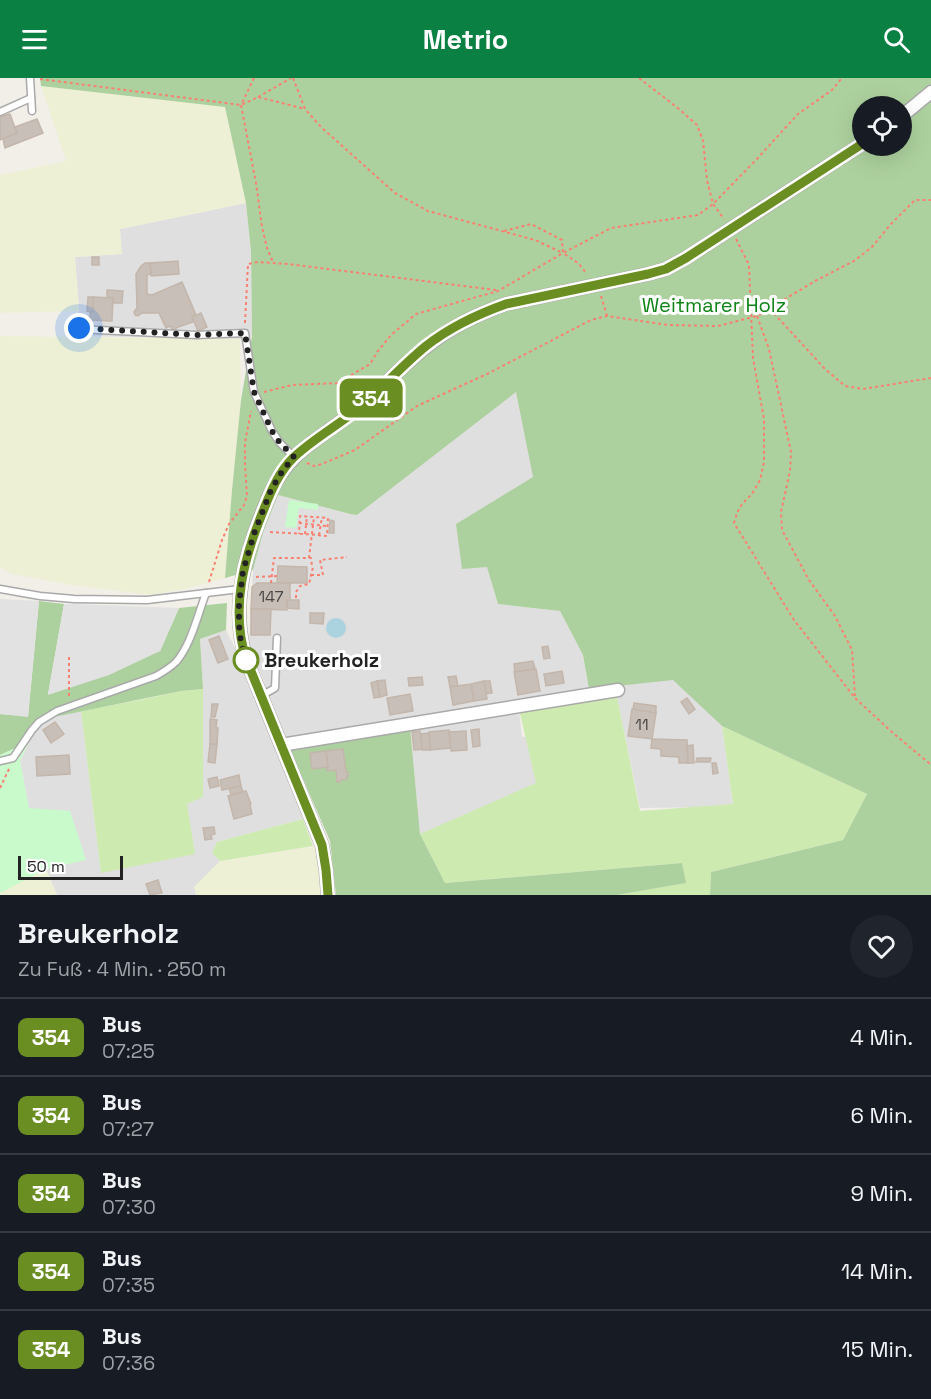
<!DOCTYPE html>
<html lang="de">
<meta charset="utf-8">
<style>
:root{--surface:#171b24;--page:#20242c;--text:#f1f3f6;--muted:#9ea1a6;--line:#363941;--accent:#0b8043}
body{margin:0;font-family:"Space Grotesk",sans-serif;background:var(--page);color:var(--text);height:100vh;display:flex;flex-direction:column;font-size:22px;white-space:nowrap}
*{box-sizing:border-box;margin:0}
p{font-size:20px;color:var(--muted)}
.icon{flex:none;width:33px;height:33px;fill:none;stroke:currentColor;stroke-width:2;stroke-linecap:round;stroke-linejoin:round}
.map{position:relative;height:817px;overflow:hidden}
.panel{display:flex;flex-direction:column;background:var(--surface);flex:1}
.panel>*{flex:none}
.badge{padding:0 12px;border-radius:9px;font-size:21px;line-height:39px}
.controls{position:absolute;left:852px;top:18px;display:grid;gap:12px}
.controls a{display:grid;place-items:center;width:60px;height:60px;border-radius:50%;background:var(--surface);box-shadow:0 6px 24px #0002;font-size:30px}
.scale{position:absolute;left:18px;bottom:15px;width:105px;box-sizing:border-box;padding-left:6px;border:3px solid #222;border-top:0;font-size:16px;line-height:21px;white-space:nowrap;color:#222;-webkit-text-stroke:4px #fff;paint-order:stroke}
.you{position:absolute;width:30px;height:30px;margin:-15px;border:4px solid #fff;border-radius:50%;background:#1a73e8;box-shadow:0 0 0 9px #1a73e833}
.map>.badge{position:absolute;translate:-50% -50%;box-shadow:0 0 0 3px #fff}
.round{display:grid;place-items:center;flex:none;width:63px;height:63px;border-radius:32px;background:var(--page)}
.overview{display:flex;align-items:center;justify-content:space-between;height:102px;padding:0 18px}
h1{font-size:28px;font-weight:800;line-height:45px}
ul{padding:0;list-style:none}
li{display:flex;align-items:center;gap:18px;height:78px;padding:0 18px;border-top:2px solid var(--line)}
li div{flex:1}
li b{display:block;font-size:22px}
li em{font-style:normal}
li .badge{min-width:66px;font-weight:700;text-align:center}
header{display:flex;justify-content:space-between;align-items:center;height:78px;padding:0 18px;background:var(--accent);color:#fff;font-size:27px;font-weight:800}
.map>svg:first-child{display:block}
.residential{fill:#e0dfdf}
.farmland{fill:#eef0d5}
.grass{fill:#cdebb0}
.forest{fill:#add19e;fill-rule:evenodd}
.park{fill:#c8facc}
.parking{fill:#e2e2e2}
.water{fill:#aad3df}
.building{fill:#c7bfb8;stroke:#c4b6ab;stroke-width:1.5}
.lines{fill:none;stroke-linecap:round;stroke-linejoin:round}
.lane-casing{stroke:#a9a9a9;stroke-width:9}
.street-casing{stroke:#a9a9a9;stroke-width:15}
.path{stroke:#fa8072;stroke-width:2;stroke-dasharray:3 3;stroke-linecap:butt}
.lane{stroke:#fff;stroke-width:6}
.street{stroke:#fff;stroke-width:12}
.line-casing{stroke:#fff;stroke-width:14}
.line{stroke:#6b8e23;stroke-width:9}
.walk{stroke:#222;stroke-width:6;stroke-dasharray:0 10.8}
.stop-dot{fill:#fff;stroke:#6b8e23;stroke-width:3}
.labels{text-anchor:middle;dominant-baseline:central;stroke-width:6;stroke-linejoin:round;paint-order:stroke}
.number-label{font-size:16px;fill:#4b4948}
.park-label{font-size:20px;fill:#0c8416;stroke:#fff}
.stop-label{font-size:20px;font-weight:bold;fill:#222;stroke:#fff;text-anchor:start}
</style>
<header><svg class="icon" aria-label="menu" viewBox="0 0 24 24"><path d="M4 6h16M4 12h16M4 18h16"/></svg>Metrio<svg class="icon" aria-label="search" viewBox="0 0 24 24"><circle cx="10" cy="10" r="6"/><path d="M15 15l6 6"/></svg></header>
<div class="map">
<svg width="931" height="817" viewBox="0 0 931 817">
<rect width="100%" height="100%" fill="#f2efe9"/>
<g class="residential">
<path d="M246,125l5,49 1,84 -12,3 -159,-3 -6,-79 46,-3 -1,-25z"/>
<path d="M516,313l18,86 -78,47 31,42 11,38 62,7 23,44 6,34 84,-10 49,47 11,78 -14,3 -79,1 -24,-115 -97,17 3,27 37,-3 -23,68 -116,32 -10,-107 -120,22 -41,-105 4,-74 10,-37 15,-38 72,19 7,1z"/>
<path d="M226,552l23,47 32,72 22,70 -86,23 -5,11 8,8 -25,26 1,8h-139l-11,-26 40,-10 -57,-51 -9,-47 9,-19 12,-18 13,-7 27,-6 20,161 86,-68 16,-115 -3,-50z"/>
</g>
<g class="farmland">
<path d="M41,8l184,20 21,97 -126,26 2,25 -47,3 4,54 -79,2v-138l66,-14z"/>
<path d="M0,258l240,3 1,61 -9,90 -7,88 -40,11 -34,6 -80,-10 -59,-11 -12,-7z"/>
<path d="M322,767l6,50h-132l-2,-8 26,-26z"/>
<path d="M46,791l11,26h-57v-3z"/>
</g>
<g class="grass">
<path d="M203,611v108l-16,7 8,50 -94,19 -20,-162 59,-11 41,-9z"/>
<path d="M616,614l24,119 93,-7 -11,-78 145,68 -24,46 -132,32 -1,23h-93l68,-12 -3,-20 -237,20 -25,-49 116,-51 -17,-74z"/>
<path d="M303,741l10,27 -93,15 -8,-8 5,-11z"/>
</g>
<g class="forest">
<path d="M40,0h891v817h-221l1,-23 132,-32 24,-46 -145,-68 -49,-46 -84,9 -6,-34 -23,-44 -62,-7 -11,-37 -25,2 -6,-45 77,-47 -17,-85 -159,123 -7,-1 -72,-19 -15,38 -10,37 -28,8 7,-88 9,-90 11,-64 -1,-84 -5,-49 -21,-96 -184,-21zM862,28h40v40h-40z"/>
<path d="M39,523l25,3 -16,90 112,-43 19,-43 48,-5 -1,27 -26,9 3,50 -22,2 -127,26 -13,7 -12,18 -29,13v-41l28,2z"/>
<path d="M410,649l10,107 25,49 237,-20 4,20 -69,12h-281l-6,-54 -40,-92z"/>
</g>
<g class="park">
<path d="M289,422l29,4v6l-19,-2 -3,20 -11,-1z"/>
<path d="M29,664l-9,19 9,47 41,3 16,49 -40,9 -46,24v-138z"/>
</g>
<g class="parking">
<path d="M0,521l39,2 -11,116 -28,-3z"/>
<path d="M64,526h9l106,4 -19,43 -51,24 -61,20z"/>
</g>
<circle class="water" cx="336" cy="550" r="10"/>
<g class="building">
<path d="M10,36l7,19 -17,7v-23z"/>
<path d="M37,41l6,14 -38,15 -2,-9 14,-6 -2,-6z"/>
<rect x="92" y="179" width="7" height="8"/>
<path d="M178,183l1,13 -28,2 -1,-13z"/>
<path d="M145,185h5l1,11h-2l-2,2v18l5,1 30,-13 14,33 -4,2 2,3 -1,2 -15,5 -5,3 -3,-4 -4,2 -7,-15h-17l-4,3 -3,-1 -1,-3 3,-4 -1,-34 5,-8z"/>
<path d="M107,212l16,1 -1,12h-9v-5h-6z"/>
<path d="M88,219h5v15l-6,-1z"/>
<path d="M93,219l20,1 -1,23 -22,-1v-8h3z"/>
<path d="M201,235l6,14 -9,4 -6,-14z"/>
<path d="M330,442l4,1v12h-5z"/>
<path d="M278,488l29,1v16h-30z"/>
<path d="M257,505h33v17h-3v10l-36,-1 1,-22z"/>
<path d="M287,522h12v9l-12,-1z"/>
<path d="M251,531h20l-1,26h-19z"/>
<path d="M310,535h14l-1,11 -13,-1z"/>
<path d="M219,558l9,23 -10,4 -9,-23z"/>
<path d="M548,568l2,12 -6,1 -2,-12z"/>
<path d="M533,583l2,8 -20,3 -1,-8z"/>
<path d="M536,591l4,22 -22,4 -4,-23z"/>
<path d="M562,593l2,12 -18,3 -2,-12z"/>
<path d="M456,598l2,10 -8,1 -2,-10z"/>
<path d="M422,599l1,8 -14,1 -1,-8z"/>
<path d="M385,602l2,15 -7,2 -3,-16z"/>
<path d="M377,603l3,16 -6,1 -3,-15z"/>
<path d="M484,603h6l2,12 -6,1z"/>
<path d="M484,603l3,18 -13,2 -3,-17z"/>
<path d="M471,606l3,17 -21,4 -3,-18z"/>
<path d="M410,616l3,17 -23,4 -3,-17z"/>
<path d="M687,620l8,11 -6,5 -8,-12z"/>
<path d="M634,625l22,3v7l-23,-3z"/>
<path d="M212,626h6l-3,13h-4z"/>
<path d="M632,631l24,4 -4,26 -24,-3z"/>
<path d="M210,641l7,1 -1,8h2l-1,16h-7z"/>
<path d="M55,644l9,12 -13,9 -8,-13z"/>
<path d="M479,651l1,17 -7,1 -2,-17z"/>
<path d="M449,652l2,18 -21,2 -1,-18z"/>
<path d="M420,653l3,18 -9,1 -2,-18z"/>
<path d="M466,653l1,19 -16,1 -2,-19z"/>
<path d="M429,655l1,17h-8l-1,-16z"/>
<path d="M652,661l35,1 1,23h-9v-6l-18,-1v-7l-10,-1z"/>
<path d="M210,666h7l-2,19 -7,-1z"/>
<path d="M693,667l1,18h-6l-1,-17z"/>
<path d="M343,671l3,23h2v4h-2l1,3 -7,1v2h-3l-1,-12 -9,1v-4h1l-2,-16z"/>
<path d="M326,673l2,16 -16,2 -2,-16z"/>
<path d="M69,677l1,19 -33,2 -1,-19z"/>
<path d="M697,680h14l-1,4h-14z"/>
<path d="M712,685h4l2,10 -5,1z"/>
<path d="M239,697l2,11 -19,4 -2,-10z"/>
<path d="M217,699l2,9 -9,2 -2,-9z"/>
<path d="M241,708l2,6 -12,3 -2,-7z"/>
<path d="M246,713l5,13 -1,1 2,9 -18,5 -6,-23z"/>
<path d="M214,749l1,7 -4,1 1,4 -7,1 -2,-12z"/>
<path d="M158,802l4,13 -12,2 -4,-11z"/>
</g>
<g class="lines">
<defs>
<g id="lane">
<path d="M30,0l2,33"/>
<path d="M0,34l31,-14"/>
<path d="M79,251l117,6 49,-2 9,59 18,39 8,12 14,14"/>
<path d="M0,511l40,7 34,3 73,1 93,-11"/>
<path d="M261,618l14,-8 2,-50"/>
<path d="M0,683l13,-3 19,-28 7,-8 18,-11 99,-35c7,-4 14,-8 20,-14 15,-17 22,-48 30,-69"/>
</g>
<g id="street">
<path d="M902,38l29,-24"/>
<path d="M281,667l337,-55"/>
<path d="M328,817l-2,-25 -4,-25 -76,-186c-15,-49 -3,-99 16,-146 8,-20 16,-39 32,-55 21,-21 49,-35 71,-56 21,-18 39,-38 61,-55 23,-19 52,-33 80,-43l142,-30 18,-5 20,-11 176,-114"/>
</g>
</defs>
<use href="#lane" class="lane-casing"/>
<use href="#street" class="street-casing"/>
<g class="path">
<path d="M254,0l-13,27 15,78 6,44 5,21 6,14"/>
<path d="M293,0l12,31 17,19 73,65 33,18 107,29 28,13"/>
<path d="M639,0l40,31 18,16 6,16 4,39 6,24 11,15"/>
<path d="M40,1l201,26 17,-8 47,12"/>
<path d="M258,19l33,-19"/>
<path d="M504,153l27,-7 31,16 1,13 15,10 9,11"/>
<path d="M736,161l13,26 4,93 11,61v43l-4,18 -8,14 -10,10 -5,9 -3,10 60,97 61,78 38,35 36,30h2"/>
<path d="M601,218l6,20"/>
<path d="M770,231l55,60 20,17 18,3 68,-11"/>
<path d="M757,238l12,33 22,103 -1,19 -9,41 1,18 27,50 26,36 17,34 3,46"/>
<path d="M245,245l3,-59 10,-2 30,2 208,26"/>
<path d="M264,314l28,-7 46,-2 32,-19 8,-13 13,-16 25,-21 82,-23 65,-38 48,-25 87,-13 15,-11 42,-43 43,-47 34,-24 10,-12"/>
<path d="M307,385l7,3 8,-2 33,-14 62,-44 72,-33 102,-53 16,-4 61,9 50,1 39,-10 58,-35 39,-20 18,-14 18,-22 25,-25h16"/>
<path d="M299,445l27,3"/>
<path d="M270,454c19,1 38,2 57,4l1,-18 -28,-2 -1,18"/>
<path d="M305,456l2,-18"/>
<path d="M319,457l3,-18"/>
<path d="M309,480l5,-41"/>
<path d="M311,497h12l-3,-15 27,-3"/>
<path d="M256,499l21,-1"/>
<path d="M209,504l13,-42 7,-16 15,-19 3,-9 -2,-31v-22l6,-32"/>
<path d="M271,505l3,-25h37l1,8"/>
<path d="M296,520v-6l4,-6 9,-2 4,-17"/>
<path d="M69,579v40"/>
<path d="M0,710l9,-19"/>
</g>
<use href="#lane" class="lane"/>
<use href="#street" class="street"/>
</g>
<g class="lines">
<defs>
<path id="line" d="M328,817l-2,-25 -4,-25 -76,-186c-16,-51 -2,-102 18,-150 7,-18 15,-37 29,-51 22,-21 50,-35 73,-56 20,-18 38,-38 60,-56 23,-18 52,-32 80,-42l142,-30 18,-5 20,-11 176,-114"/>
</defs>
<use href="#line" class="line-casing"/>
<use href="#line" class="line"/>
<path class="walk" d="M79,250l117,7 49,-2 9,59 18,39 8,12 14,14 -11,13 -12,20 -16,41 -12,40 -4,34v20l2,18 5,17"/>
</g>
<circle class="stop-dot" cx="246" cy="582" r="12"/>
<g class="labels">
<g class="number-label">
<text x="271" y="518">147</text>
<text x="642" y="646">11</text>
</g>
<g class="park-label">
<text x="714" y="227">Weitmarer Holz</text>
</g>
<g class="stop-label">
<text x="264" y="582">Breukerholz</text>
</g>
</g>
</svg>
<div class="controls">
<a><svg class="icon" aria-label="locate" viewBox="0 0 24 24"><circle cx="12" cy="12" r="6"/><path d="M12 2v4M12 18v4M2 12h4M18 12h4"/></svg></a>
</div>
<div class="scale">50 m</div>
<div class="you" style="left:79px;top:250px"></div>
<b class="badge" style="left:371px;top:320px;background:#6b8e23;color:#fff">354</b>
</div>
<section class="panel">
<div class="overview"><div><h1>Breukerholz</h1><p>Zu Fuß · 4 Min. · 250 m</p></div><a class="round"><svg class="icon" aria-label="heart" viewBox="0 0 24 24"><path d="M12 20l-8-8c-3-5 5-10 8-4 3-6 11-1 8 4z"/></svg></a></div>
<ul>
<li><span class="badge" style="background:#6b8e23;color:#fff">354</span><div><b>Bus</b><p>07:25</p></div><em>4 Min.</em></li>
<li><span class="badge" style="background:#6b8e23;color:#fff">354</span><div><b>Bus</b><p>07:27</p></div><em>6 Min.</em></li>
<li><span class="badge" style="background:#6b8e23;color:#fff">354</span><div><b>Bus</b><p>07:30</p></div><em>9 Min.</em></li>
<li><span class="badge" style="background:#6b8e23;color:#fff">354</span><div><b>Bus</b><p>07:35</p></div><em>14 Min.</em></li>
<li><span class="badge" style="background:#6b8e23;color:#fff">354</span><div><b>Bus</b><p>07:36</p></div><em>15 Min.</em></li>
</ul>
</section>
